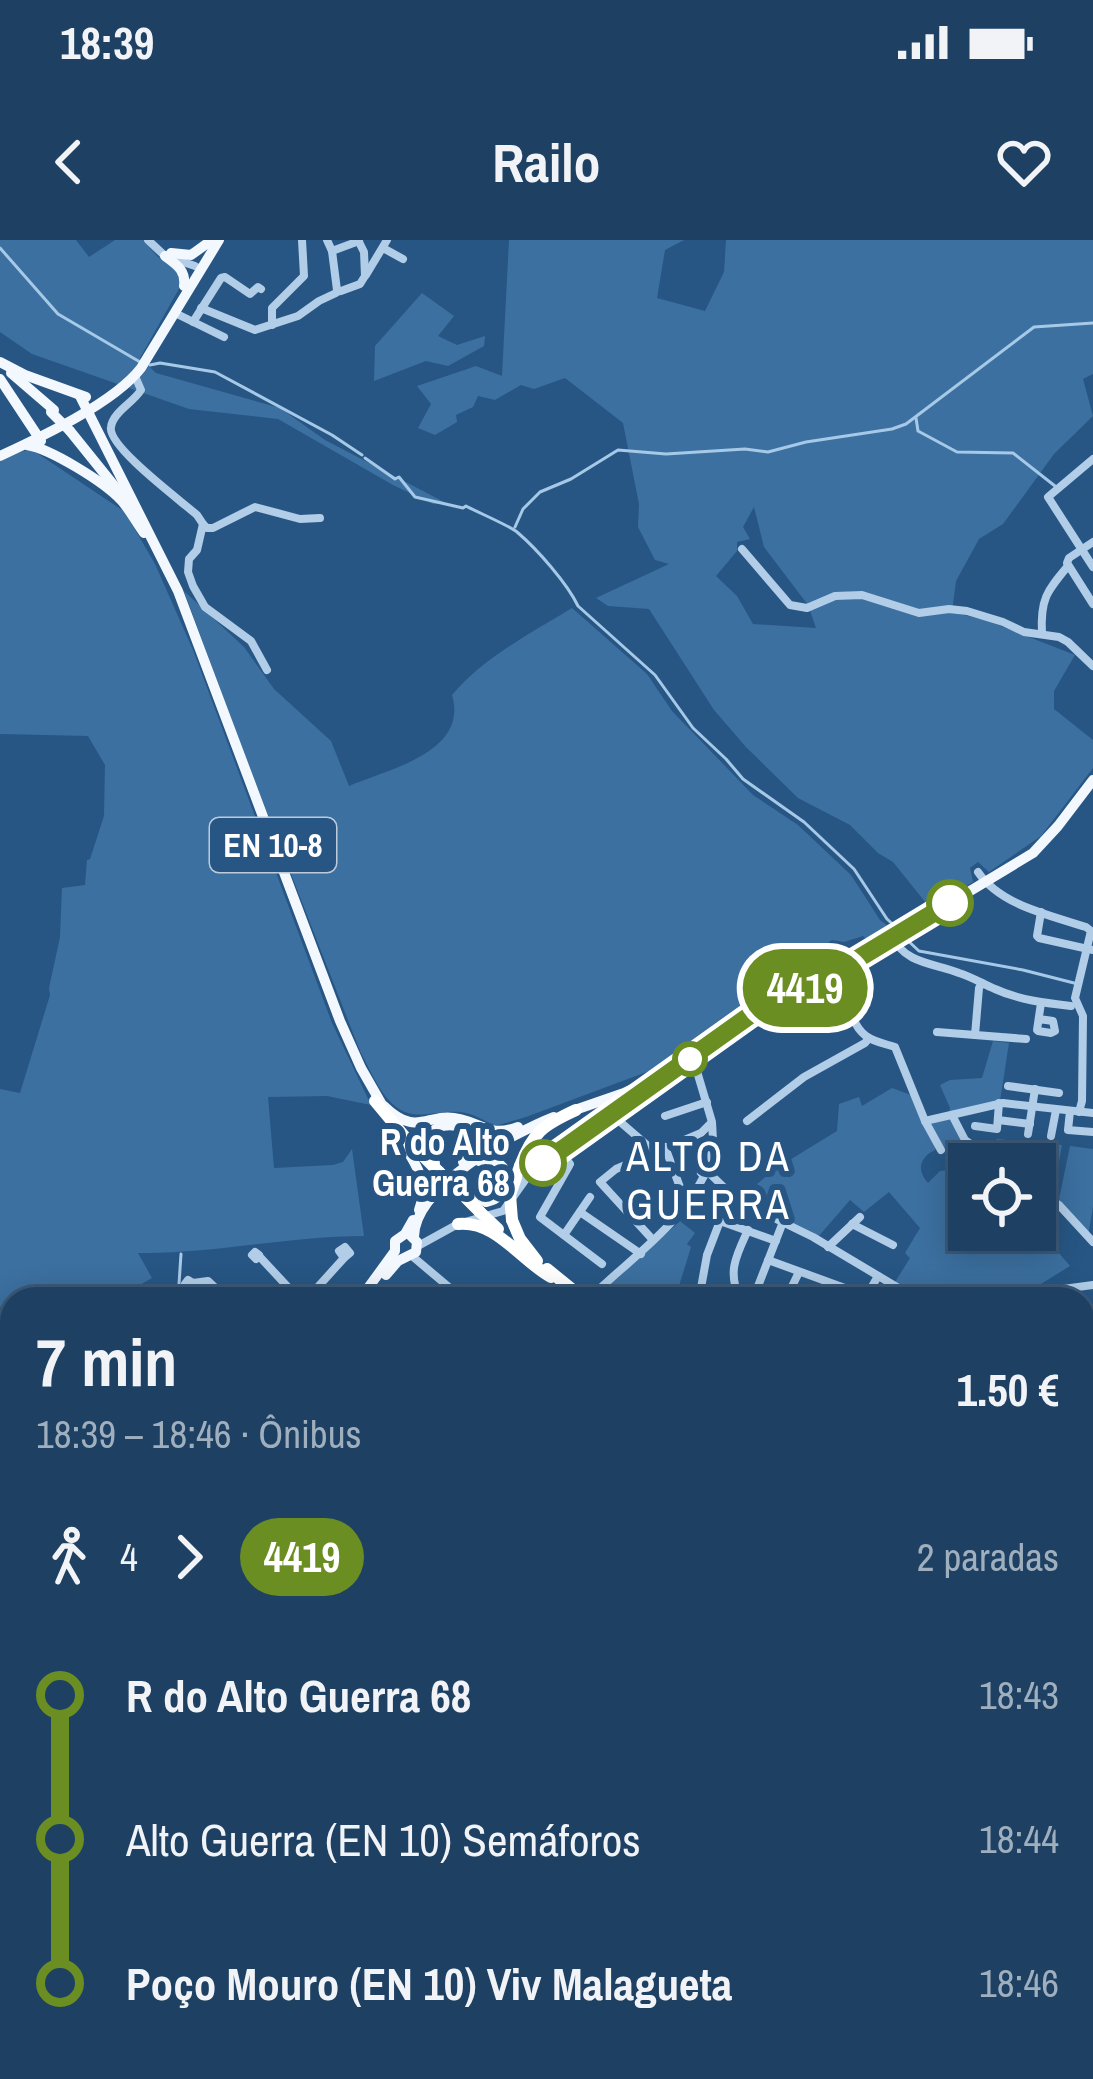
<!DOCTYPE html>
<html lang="pt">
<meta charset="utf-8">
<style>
:root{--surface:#1d4063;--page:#254769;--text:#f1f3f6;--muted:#a0afbe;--line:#3b5978}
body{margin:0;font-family:"Archivo Narrow",sans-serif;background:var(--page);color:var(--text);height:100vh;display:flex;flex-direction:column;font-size:45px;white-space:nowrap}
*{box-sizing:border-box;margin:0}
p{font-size:39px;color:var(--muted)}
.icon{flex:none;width:66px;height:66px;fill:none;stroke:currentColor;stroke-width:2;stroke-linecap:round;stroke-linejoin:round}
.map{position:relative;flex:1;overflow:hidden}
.sheet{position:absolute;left:0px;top:1047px;width:1095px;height:792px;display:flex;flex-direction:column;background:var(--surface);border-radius:36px 36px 0 0;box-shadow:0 6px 30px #0003,0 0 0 3px var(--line)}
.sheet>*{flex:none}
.badge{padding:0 24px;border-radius:39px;font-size:42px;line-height:78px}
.buttons{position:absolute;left:948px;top:903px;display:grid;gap:24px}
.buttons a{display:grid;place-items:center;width:108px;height:108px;border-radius:0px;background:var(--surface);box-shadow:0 6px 30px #0003,0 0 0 3px var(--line);font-size:60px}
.map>.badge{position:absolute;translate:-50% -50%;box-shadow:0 0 0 6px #fff}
.legs{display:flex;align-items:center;gap:18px;height:132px;padding:0 36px;font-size:39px}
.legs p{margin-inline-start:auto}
.headline{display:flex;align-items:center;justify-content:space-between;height:204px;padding:0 36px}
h1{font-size:66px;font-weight:700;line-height:90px}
ul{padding:0 36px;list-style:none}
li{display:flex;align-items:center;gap:42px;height:144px;font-size:45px}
li i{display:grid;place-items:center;width:18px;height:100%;margin:0 15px;background:currentColor}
li i::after{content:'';width:30px;height:30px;margin:-15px;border:9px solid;border-radius:50%;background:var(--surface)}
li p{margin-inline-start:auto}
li:first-child i{background:linear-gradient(#0000 50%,currentColor 0)}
li:last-child i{background:linear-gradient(currentColor 50%,#0000 0)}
.status{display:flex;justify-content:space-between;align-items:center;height:84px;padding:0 60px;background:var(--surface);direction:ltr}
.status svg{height:33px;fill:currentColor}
header{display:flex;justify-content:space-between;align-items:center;height:156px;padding:0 36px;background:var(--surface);font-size:54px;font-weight:700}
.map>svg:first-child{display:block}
.green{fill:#3c70a0;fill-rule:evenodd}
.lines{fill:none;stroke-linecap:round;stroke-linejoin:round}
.stream{stroke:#a6c9e8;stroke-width:3}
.minor{stroke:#b1cde7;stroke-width:8}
.major{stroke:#f3f8fe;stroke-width:10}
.highway{stroke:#fff;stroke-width:12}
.major-bridge{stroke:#f3f8fe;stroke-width:10}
.highway-bridge{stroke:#fff;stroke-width:12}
.line-1-casing{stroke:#fff;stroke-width:27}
.line-1{stroke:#6b8e23;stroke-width:18}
.stop-1-dot{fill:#fff;stroke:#6b8e23;stroke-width:6}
.labels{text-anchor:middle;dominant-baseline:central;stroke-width:12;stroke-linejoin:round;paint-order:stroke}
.shield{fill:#275684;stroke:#beccda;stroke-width:3}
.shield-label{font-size:33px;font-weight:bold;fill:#fff}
.stop-label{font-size:36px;font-weight:bold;fill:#fff;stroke:#275684;text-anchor:end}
.quarter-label{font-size:42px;letter-spacing:3px;fill:#fff;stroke:#275684}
</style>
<div class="status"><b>18:39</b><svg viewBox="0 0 49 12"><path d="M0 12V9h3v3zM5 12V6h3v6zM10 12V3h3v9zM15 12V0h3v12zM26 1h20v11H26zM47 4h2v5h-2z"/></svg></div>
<header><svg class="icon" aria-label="back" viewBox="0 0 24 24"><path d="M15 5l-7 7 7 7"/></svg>Railo<svg class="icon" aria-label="heart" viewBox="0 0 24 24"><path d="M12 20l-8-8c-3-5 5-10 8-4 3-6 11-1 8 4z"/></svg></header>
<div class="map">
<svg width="1093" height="1839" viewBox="0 0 1093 1839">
<rect width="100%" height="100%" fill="#275684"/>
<g class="green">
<path d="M0,0h76l13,17 26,-17h28l14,16 21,15 2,16 -40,71 16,15 124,35 45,32 123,64h-15l-40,-19 -115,-66 -89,-10 -157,-55 -32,-22z"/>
<path d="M509,0h175l-19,10 -8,48 48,13 19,-39 2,-32h367v134l-10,5 10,37 -39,38 -51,70 -24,15 -23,42 -4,31 36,9 87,34 -21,36v18l39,31v28l-52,68 -52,36 -11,-10 -8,6 3,14 -43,26 -37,-46 -15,-9 -28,-28 -52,-27 -52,-51 -32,-37 -65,-101 -41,-3 -12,-8 73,-34 -14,-4 -17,-33 1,-23 -16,-81 -58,-45 -31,11 -13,-4 -26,15 -17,-4 -5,11 -17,8 1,7 -22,13 -17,-7 13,-24 -14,-18 59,-20 26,10zM754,267l10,40 44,58 8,23 -63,-4 -16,-28 -21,-20 21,-25v-9l13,-3 -7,-12z"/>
<path d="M422,53l32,23 -16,20 19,9 28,-9 -1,10 -36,20 -22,-5 -52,20 1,-35z"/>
<path d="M31,209l94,63 30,52 38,86 139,373 39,82 -44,-9 -59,1 6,71 59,-3 10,-3 9,-13 12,87c-76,0 -150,18 -226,17l14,25 -36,21h-104v54l-12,2v-266l20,4 30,-98 -1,-7 11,-51 2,-49 23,-3 2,-25 3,-1 14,-43 1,-51 -17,-29 -88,-2v-276z"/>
<path d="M184,351l60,56 30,42 57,52 18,45c39,-17 120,-33 103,-91 31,-37 79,-62 120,-87l75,66 25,37 81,84 45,30 53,50 29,45 15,11 -22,15 -10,-10 -19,6 -12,-2 -22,15v8l7,14 -56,27 -93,60 -142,53 -31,9c-11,-6 -23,-13 -35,-14 -33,-3 -51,16 -77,-19 -9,-13 -16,-29 -23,-42l-123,-316z"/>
<path d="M993,801l16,2 -9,58 -51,12 1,-5 -10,-23 10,-5 32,-2z"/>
<path d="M892,848l19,7 26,51 -2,4c-15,7 -19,20 -7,33l12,-12 7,-1 9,-12 -12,-11 -14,-23 19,-6 14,24 31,22h-25v66h66v-5l35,41 -29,18v6l-68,9h-51l-27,-17 15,-24 -5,-5 15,-25 -31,-36 -25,20 -14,-12 -32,37 -73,-35 15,-15 -3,-3 18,-15 62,-38 2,-27 20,-7 3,9z"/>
<path d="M997,899l65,6 -9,51 -18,-11v-21h-31l-17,-11z"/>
<path d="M1070,906l23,3v58l-5,29 -29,-37z"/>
<path d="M680,981l15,12 -8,11 4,3 -16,52h-81z"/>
<path d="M12,1667v160h182l7,6 -6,6h-195v-167z"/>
<path d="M796,1827h140l-3,12h-134z"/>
</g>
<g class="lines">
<g class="stream">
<path d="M0,8l58,66 82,48"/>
<path d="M150,125l10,-2 55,9 117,63 30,20"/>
<path d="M916,178l2,13 39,21 56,1 42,33"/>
<path d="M365,218l30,21 4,-2 16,20 48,11 3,-2c11,6 44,20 51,26 20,17 50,51 61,74l77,69 38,53 33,31 17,20 61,43 50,47 33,50 11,10"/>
<path d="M515,287l8,-18 17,-17 31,-13 47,-29 48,4 79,-5 23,3 38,-10 86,-13 14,-5 128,-97 59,-4"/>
<path d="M904,697l15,14 104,19 51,13"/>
<path d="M178,1059l3,-45"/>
<path d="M0,1117l12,-2"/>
<path d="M1083,1238l10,-26"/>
<path d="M0,1632l12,-3"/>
</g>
<g class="minor">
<path d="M148,0l17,16 30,10"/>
<path d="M327,0l5,11 5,39"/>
<path d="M383,8l20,11"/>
<path d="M332,11l27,-10"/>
<path d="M366,35l21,-35"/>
<path d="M341,51l19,-7 5,-8 -1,-24 -6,-12"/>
<path d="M201,68l54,22 43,-14 21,-15 17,-8"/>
<path d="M175,73l49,24"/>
<path d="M193,82l28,-44 4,-1 25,17 8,-7 3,2"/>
<path d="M272,85v-17l32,-32 -2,-36"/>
<path d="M135,136l6,14c-8,13 -28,22 -30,37 -4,19 69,73 86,88l6,9 -6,26 -8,9 -1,13 5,14 12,21 46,34 16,29"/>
<path d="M1093,219l-45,38 45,70"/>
<path d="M204,285l3,3h6l42,-21 45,12 20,-1"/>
<path d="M1093,302l-24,16 -2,5 26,41"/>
<path d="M742,309l48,56 17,3 28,-12 27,-1 57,18 30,-4 18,2 36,11 21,10 35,5 9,5 25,24"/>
<path d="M1042,394c-2,-35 5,-43 26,-68"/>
<path d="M978,632c22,33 71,43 108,55l5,4 -16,67 8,18 -1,85 -3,11"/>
<path d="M1041,672l-4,24 2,2 54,12"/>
<path d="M894,698c9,25 43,26 65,35 13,4 24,11 36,16 24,11 50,14 76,17"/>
<path d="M842,731c15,22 1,47 24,65 8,6 20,8 29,11l30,74 16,29"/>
<path d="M1039,779l14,2 2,10 -4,2 -13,-2 -1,-1 4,-27"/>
<path d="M937,792l89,7"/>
<path d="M975,795l4,-47 3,-5"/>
<path d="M1008,846l51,7"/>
<path d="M1070,871l-2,19 25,2"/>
<path d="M611,874l44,38"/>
<path d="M952,875l13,25 35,24"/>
<path d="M665,876l42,-14"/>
<path d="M998,880l32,4"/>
<path d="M747,881l57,-44 61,-34 4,-5"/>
<path d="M925,881l78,-18 90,10"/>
<path d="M975,886l22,3 2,-26"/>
<path d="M1028,894l7,-45"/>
<path d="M1051,896l5,-26"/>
<path d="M665,907l22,59"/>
<path d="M566,919l4,5 -4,4 -4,-4z"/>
<path d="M569,926l-29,51 62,47"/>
<path d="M705,929l32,31 76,37 104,62"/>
<path d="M1035,948l24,17 34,37"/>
<path d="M580,972l61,42"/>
<path d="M852,984l41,21"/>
<path d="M564,995l26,-38"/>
<path d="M653,1000l-53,-58 16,-13 85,-36 10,-10"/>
<path d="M418,1006l40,-22 45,-13 28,-39 128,-91"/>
<path d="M345,1007l5,6 -6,5 -5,-7z"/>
<path d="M828,1007l32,-30"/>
<path d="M255,1012l4,3 -3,4 -4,-4z"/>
<path d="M259,1016l40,43"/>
<path d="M412,1016l51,43"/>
<path d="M768,1020l107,39"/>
<path d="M188,1040l5,3 -4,4 -4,-3z"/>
<path d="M193,1043l15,-2 19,18"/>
<path d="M307,1059l37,-41"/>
<path d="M589,1059c40,-40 89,-71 115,-123l-3,-3 4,-4 8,-29 -1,-18 -19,-64"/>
<path d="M699,1059l8,-44 13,-34 56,20"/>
<path d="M740,1059c-13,-27 -4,-43 8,-69"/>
<path d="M753,1059l30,-77"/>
<path d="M786,1059l13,-27"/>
<path d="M865,1059l13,-23"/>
<path d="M987,1059l106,-14"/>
<path d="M1083,1074l10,-2"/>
<path d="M1083,1113l10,-1"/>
<path d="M1083,1153l10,-2"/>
<path d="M1083,1193l10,-24"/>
<path d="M0,1208l12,1"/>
<path d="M0,1285l12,-3"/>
<path d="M1083,1426h10"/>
<path d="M198,1839l14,-12"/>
<path d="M427,1839l14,-12"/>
<path d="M674,1839l10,-12"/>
</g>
<g class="major">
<path d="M171,13l20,2 21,-15"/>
<path d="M165,16c12,9 21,14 19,30"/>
<path d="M0,122l25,13 61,22"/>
<path d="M11,133l43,37"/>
<path d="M0,139l41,62"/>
<path d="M80,156l98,195 162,430 21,47 20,35"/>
<path d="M70,191l54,67"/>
<path d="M27,205c24,4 77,37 94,55 9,10 15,22 23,33"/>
<path d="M0,216c41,-19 114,-53 141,-88l78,-128"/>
<path d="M831,724l3,-5h7"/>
<path d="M384,866c34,33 43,5 76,13 26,6 29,18 58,8"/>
<path d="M572,871l52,-18 56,-27 84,-59 78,-36 12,-10 179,-108 25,-27 35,-46"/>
<path d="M398,896c15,24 33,45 21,74"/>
<path d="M435,923c-35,-51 65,-49 28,-1"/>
<path d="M465,951l21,11c25,-5 30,-31 6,-43l-13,2"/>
<path d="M414,997c0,-50 99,-104 140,-120"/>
<path d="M386,1035l12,-14 18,-9 1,-10 -7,-7"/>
<path d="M360,1059l35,-48v-10l10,-7 8,-14"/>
<path d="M1083,1275l10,-18"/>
<path d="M0,1670l12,-5"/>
<path d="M936,1839l4,-12"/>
</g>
<g class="highway">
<path d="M375,861l35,42 29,29"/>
<path d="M520,926c13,-34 23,-41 56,-56"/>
<path d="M458,950l22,22"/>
<path d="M512,980l8,19 17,22"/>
<path d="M458,984c38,-4 62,36 93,53"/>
<path d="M547,1029l37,30"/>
<path d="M1083,1325h10"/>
</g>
<path class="major-bridge" d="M51,172l19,19"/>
<g class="highway-bridge">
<path d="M439,932l19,18"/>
<path d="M480,972l18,17"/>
<path d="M512,980l-2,-25 10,-29"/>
</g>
</g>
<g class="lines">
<defs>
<path id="line-1" d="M543,923l206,-147 27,-15 64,-28 14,-12 96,-58"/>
</defs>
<use href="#line-1" class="line-1-casing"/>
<use href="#line-1" class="line-1"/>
</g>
<g class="stop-1-dot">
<circle cx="950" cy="663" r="21"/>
<circle cx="690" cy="819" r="15"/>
<circle cx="543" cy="923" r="21"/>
</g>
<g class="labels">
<rect class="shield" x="210" y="578" width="126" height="54" rx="9"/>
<g class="shield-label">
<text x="273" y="605">EN 10-8</text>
</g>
<g class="stop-label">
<text x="510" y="902">R do Alto<tspan x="510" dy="41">Guerra 68</tspan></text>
</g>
<g class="quarter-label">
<text x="709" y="916">ALTO DA<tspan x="709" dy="48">GUERRA</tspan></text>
</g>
</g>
</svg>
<div class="buttons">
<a><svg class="icon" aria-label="locate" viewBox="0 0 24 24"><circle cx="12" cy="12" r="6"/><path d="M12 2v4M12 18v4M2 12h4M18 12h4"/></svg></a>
</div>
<b class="badge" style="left:805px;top:748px;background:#6b8e23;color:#fff">4419</b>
<section class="sheet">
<div class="headline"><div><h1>7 min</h1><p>18:39 – 18:46 · Ônibus</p></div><b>1.50 €</b></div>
<div class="legs"><svg class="icon" aria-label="walk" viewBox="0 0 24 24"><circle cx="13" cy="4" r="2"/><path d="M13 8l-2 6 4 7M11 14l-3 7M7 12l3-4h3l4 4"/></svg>4<svg class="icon" aria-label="forward" viewBox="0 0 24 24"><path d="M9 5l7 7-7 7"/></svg><b class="badge" style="background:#6b8e23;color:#fff">4419</b><p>2 paradas</p></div>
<ul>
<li><i style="color:#6b8e23"></i><b>R do Alto Guerra 68</b><p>18:43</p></li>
<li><i style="color:#6b8e23"></i><span>Alto Guerra (EN 10) Semáforos</span><p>18:44</p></li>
<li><i style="color:#6b8e23"></i><b>Poço Mouro (EN 10) Viv Malagueta</b><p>18:46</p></li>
</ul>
</section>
</div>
